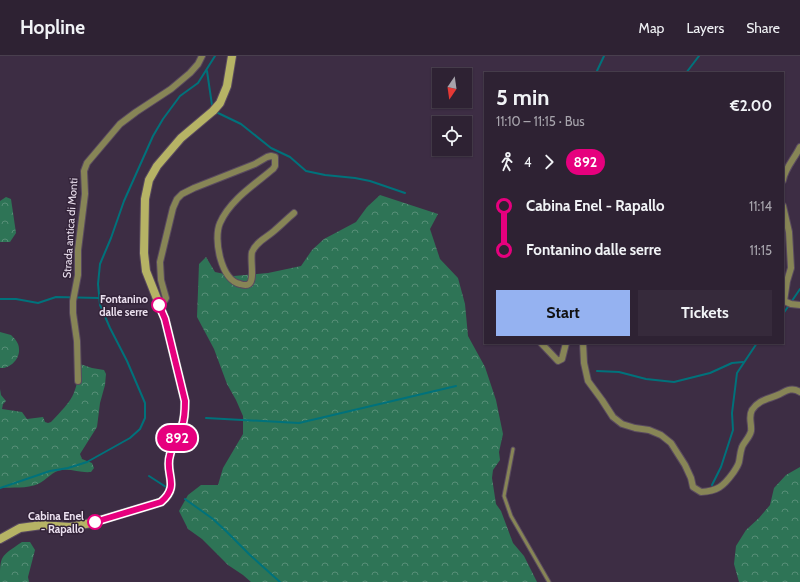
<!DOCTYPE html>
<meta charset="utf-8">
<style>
:root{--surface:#2e2233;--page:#362a3b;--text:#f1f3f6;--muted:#a7a4ac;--line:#493f4e;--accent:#95b2f1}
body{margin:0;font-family:Cabin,sans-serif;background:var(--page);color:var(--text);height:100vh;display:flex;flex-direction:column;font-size:15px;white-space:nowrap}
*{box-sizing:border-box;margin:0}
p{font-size:13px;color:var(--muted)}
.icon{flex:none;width:22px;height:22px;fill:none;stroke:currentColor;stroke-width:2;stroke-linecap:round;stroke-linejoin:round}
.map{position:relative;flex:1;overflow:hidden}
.side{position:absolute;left:484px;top:16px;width:300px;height:272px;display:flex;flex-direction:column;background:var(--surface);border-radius:0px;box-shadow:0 1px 3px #0004,0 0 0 1px var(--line)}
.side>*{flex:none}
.badge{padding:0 8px;border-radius:13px;font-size:14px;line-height:26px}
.needle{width:26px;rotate:193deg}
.controls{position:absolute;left:432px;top:12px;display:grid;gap:8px}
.controls a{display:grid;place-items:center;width:40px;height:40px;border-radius:0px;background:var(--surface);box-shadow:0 1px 3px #0004,0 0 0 1px var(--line);font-size:20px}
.map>.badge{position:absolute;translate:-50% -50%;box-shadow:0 0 0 2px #fff}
.legs{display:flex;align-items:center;gap:6px;height:44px;padding:0 12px;font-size:13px}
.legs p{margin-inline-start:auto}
.summary{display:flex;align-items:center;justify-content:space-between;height:68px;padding:0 12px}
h1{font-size:22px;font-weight:700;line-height:30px}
.cta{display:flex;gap:8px;margin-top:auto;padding:8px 12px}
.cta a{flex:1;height:46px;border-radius:0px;background:var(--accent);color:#111;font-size:16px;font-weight:700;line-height:46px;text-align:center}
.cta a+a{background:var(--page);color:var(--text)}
ul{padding:0 12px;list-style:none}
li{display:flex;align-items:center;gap:14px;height:44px;font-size:15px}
li i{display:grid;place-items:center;width:6px;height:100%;margin:0 5px;background:currentColor}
li i::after{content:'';width:10px;height:10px;margin:-5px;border:3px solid;border-radius:50%;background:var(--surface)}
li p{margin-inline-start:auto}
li:first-child i{background:linear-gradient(#0000 50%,currentColor 0)}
li:last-child i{background:linear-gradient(currentColor 50%,#0000 0)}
header{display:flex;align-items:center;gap:24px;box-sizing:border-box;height:56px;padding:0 20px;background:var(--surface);border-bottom:1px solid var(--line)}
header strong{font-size:19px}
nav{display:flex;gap:22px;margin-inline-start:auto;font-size:14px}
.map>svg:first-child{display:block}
.forest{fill:url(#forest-crowns)}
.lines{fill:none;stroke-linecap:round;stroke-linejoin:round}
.stream{stroke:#00727b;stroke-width:2}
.lane-casing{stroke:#594a5f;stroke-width:5}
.street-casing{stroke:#594a5f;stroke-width:8}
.secondary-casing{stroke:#594a5f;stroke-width:10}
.lane{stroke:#878556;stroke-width:3}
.street{stroke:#878556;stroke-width:6}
.secondary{stroke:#b6b365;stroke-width:8}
.line-1-casing{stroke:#fff;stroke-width:9}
.line-1{stroke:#e6007e;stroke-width:6}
.stop-1-dot{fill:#fff;stroke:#e6007e;stroke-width:2}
.labels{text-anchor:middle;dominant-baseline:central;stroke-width:3;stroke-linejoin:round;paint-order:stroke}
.street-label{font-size:11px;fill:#ebe0ef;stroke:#332339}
.stop-label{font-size:11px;font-weight:bold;fill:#ebe0ef;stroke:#332339;text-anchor:end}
</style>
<header>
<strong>Hopline</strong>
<nav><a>Map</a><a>Layers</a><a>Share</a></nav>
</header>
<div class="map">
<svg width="800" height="526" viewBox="0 0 800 526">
<defs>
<pattern id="forest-crowns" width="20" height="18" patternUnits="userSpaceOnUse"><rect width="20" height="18" fill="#2e7456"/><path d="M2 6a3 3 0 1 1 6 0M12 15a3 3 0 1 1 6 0" fill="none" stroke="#578e77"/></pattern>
</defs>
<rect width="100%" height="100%" fill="#3d2d44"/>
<g class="forest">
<path d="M380,139l58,19 -8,15 10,30 18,19 7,26 3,32 17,31 11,33 7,34 -4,18 1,8 -7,10 -1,8 4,26 5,7 12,32 11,13 13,26h-286l-8,-7 -15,-10 -26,-26 -14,-10 -9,-18 9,-16 13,-10h17l5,-17 20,-34v-18l-7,-16 -9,-16 -13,-35 -17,-32 2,-53 7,-7 9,15 19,4 34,-3 33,-7 11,-16 12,-11 32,-17 11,-15z"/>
<path d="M6,141l5,2 5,34 -6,9h-10v-41z"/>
<path d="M0,276l11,3c4,4 8,8 8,14 1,10 -9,20 -19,19z"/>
<path d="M80,308l12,4 12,2 2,4 -1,11 -5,18 -3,24 -17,27 2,5 10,4 2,5 -3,4c-10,1 -19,-3 -29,-2 -10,1 -15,10 -24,14 -11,5 -26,3 -38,4v-99l1,6 5,6 -3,3 -1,5 20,3 5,7 16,-2 2,5 3,1 3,-1c22,-23 25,-26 29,-58z"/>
<path d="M800,411v115h-61l-5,-18 2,-18 10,-16 13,-12 11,-13 4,-17 12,-13z"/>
<path d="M22,486h8l5,8 -7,27 1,5h-29c0,-27 0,-25 22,-40z"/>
</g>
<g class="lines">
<g class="stream">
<path d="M207,15l5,34"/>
<path d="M596,17l8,-17"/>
<path d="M686,17l13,-17"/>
<path d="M216,56l25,12 30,24 19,9 16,14 19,4 30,3 15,3 35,12"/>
<path d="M0,243h16l22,4 18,-6 43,1"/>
<path d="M783,258l17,-25"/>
<path d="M597,315l22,1 27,7 28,3 36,-9 22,-10 11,-1"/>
<path d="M206,362l93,5 157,-37"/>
<path d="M149,420l17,11"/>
<path d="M712,429l9,-18 12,-37 -1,-17 5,-40 20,-30"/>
<path d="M0,432l50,-17 18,-3 19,-6 43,-24 10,-9 5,-11v-15l-18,-42 -17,-33 -10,-23 -2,-21 2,-20 11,-26 13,-37 29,-65 10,-17 17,-23 18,-13 17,-27"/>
<path d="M185,443l28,20 14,13 23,23 30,27"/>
</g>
<defs>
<path id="lane" d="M513,393l-9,47 7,20 38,66"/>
<g id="street">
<path d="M783,124c2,-12 12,-22 17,-33"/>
<path d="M783,150l6,26 2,36 -4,13 -3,20 7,3 9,1"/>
<path d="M158,247l7,-3 1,-2 -5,-18 -1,-18 13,-54 4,-9 5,-5 12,-6 61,-24 12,-7 4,-1 4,1v9l-2,3c-19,16 -43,31 -53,54 -7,16 1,57 20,61 3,1 6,2 9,0 6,-4 1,-24 3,-32 4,-10 14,-14 22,-21 7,-6 13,-12 20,-18"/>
<path d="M541,287l17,18 4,-2 4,-16"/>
<path d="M583,287l1,20 4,18 14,19 11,17 9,7 13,4 14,2 12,5 10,8 14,22 6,13 2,9 8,5c16,-1 22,-5 32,-19 2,-3 5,-7 6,-11 1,-5 1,-9 3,-15 2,-5 8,-10 9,-16 1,-7 -3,-14 1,-21 7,-11 18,-11 28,-16 7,-4 13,-7 20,-2"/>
<path d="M78,325l-1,-40 -4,-28v-12l5,-26v-25l7,-56 -1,-23 3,-8 33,-39 16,-12 35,-23 19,-16 8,-9 4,-8"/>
</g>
<path id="secondary" d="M0,483l20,-11 22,-3 28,2 21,-4 70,-21c20,-16 3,-28 9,-47 2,-10 9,-19 12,-29 3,-8 3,-17 3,-25l-20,-82 -19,-48 -2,-18 1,-54 4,-19 8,-14 24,-28 32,-27 7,-8 7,-17 5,-30"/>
</defs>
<use href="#lane" class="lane-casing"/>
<use href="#street" class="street-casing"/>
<use href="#secondary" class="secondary-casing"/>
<use href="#lane" class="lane"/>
<use href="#street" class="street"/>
<use href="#secondary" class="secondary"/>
</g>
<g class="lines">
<defs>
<path id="line-1" d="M95,466l66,-20c20,-17 3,-28 9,-47 2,-10 9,-19 12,-29 3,-8 3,-17 3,-25l-20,-82 -6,-14"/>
</defs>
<use href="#line-1" class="line-1-casing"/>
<use href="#line-1" class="line-1"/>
</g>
<g class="stop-1-dot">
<circle cx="159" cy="249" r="7"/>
<circle cx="95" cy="466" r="7"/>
</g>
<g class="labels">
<g class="street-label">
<text transform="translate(70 172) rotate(-86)">Strada antica di Monti</text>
</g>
<g class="stop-label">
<text x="148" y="243">Fontanino<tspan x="148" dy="13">dalle serre</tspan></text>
<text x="84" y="460">Cabina Enel<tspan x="84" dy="13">- Rapallo</tspan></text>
</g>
</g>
</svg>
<div class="controls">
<a><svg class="needle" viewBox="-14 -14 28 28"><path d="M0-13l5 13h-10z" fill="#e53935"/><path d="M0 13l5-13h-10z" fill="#a7a4ac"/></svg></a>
<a><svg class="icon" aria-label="locate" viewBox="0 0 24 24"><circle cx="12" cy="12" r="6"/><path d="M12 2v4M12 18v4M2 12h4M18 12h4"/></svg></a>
</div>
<b class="badge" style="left:177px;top:382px;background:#e6007e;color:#fff">892</b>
<section class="side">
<div class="summary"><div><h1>5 min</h1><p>11:10 – 11:15 · Bus</p></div><b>€2.00</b></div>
<div class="legs"><svg class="icon" aria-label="walk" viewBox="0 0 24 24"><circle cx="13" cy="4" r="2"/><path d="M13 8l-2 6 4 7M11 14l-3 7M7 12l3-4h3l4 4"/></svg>4<svg class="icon" aria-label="forward" viewBox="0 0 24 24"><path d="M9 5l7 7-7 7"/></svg><b class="badge" style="background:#e6007e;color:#fff">892</b></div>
<ul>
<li><i style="color:#e6007e"></i><b>Cabina Enel - Rapallo</b><p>11:14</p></li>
<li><i style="color:#e6007e"></i><b>Fontanino dalle serre</b><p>11:15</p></li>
</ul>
<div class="cta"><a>Start</a><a>Tickets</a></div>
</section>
</div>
